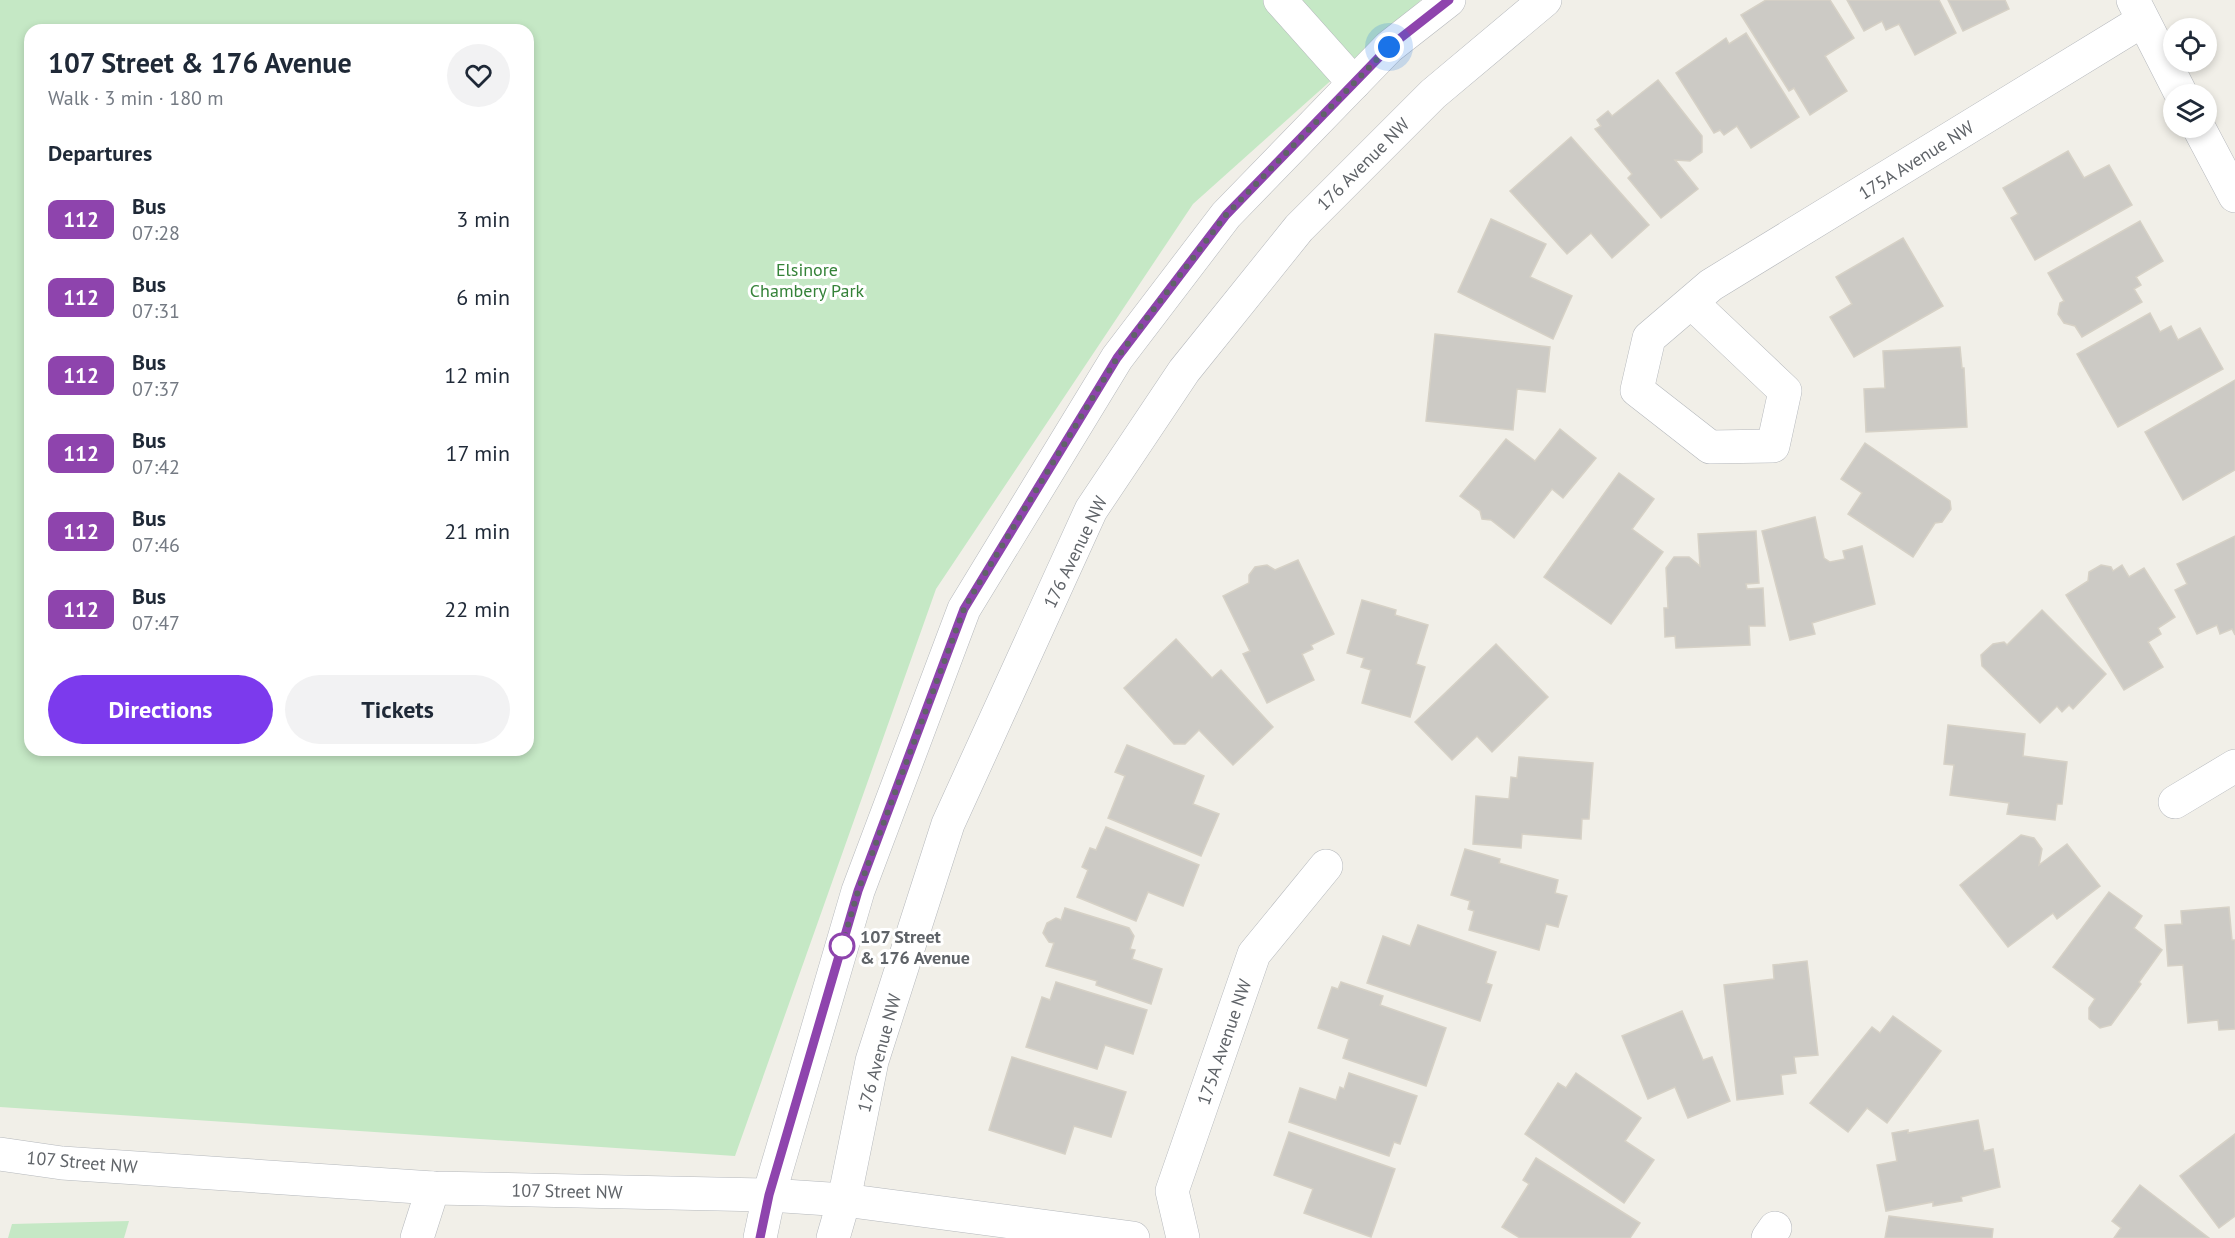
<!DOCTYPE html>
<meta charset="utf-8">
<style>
:root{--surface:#fff;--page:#f2f2f3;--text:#1f2937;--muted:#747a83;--accent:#7c3aed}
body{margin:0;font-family:"PT Sans",sans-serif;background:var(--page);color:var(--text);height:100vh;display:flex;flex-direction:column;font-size:22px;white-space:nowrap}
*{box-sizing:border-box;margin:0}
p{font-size:20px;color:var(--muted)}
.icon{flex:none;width:33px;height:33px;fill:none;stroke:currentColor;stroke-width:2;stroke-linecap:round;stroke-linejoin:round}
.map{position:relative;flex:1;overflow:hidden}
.side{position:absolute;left:24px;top:24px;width:510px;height:732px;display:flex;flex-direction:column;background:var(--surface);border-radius:18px;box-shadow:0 3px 9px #0003}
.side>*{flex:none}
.badge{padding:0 12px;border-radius:9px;font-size:21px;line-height:39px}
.fabs{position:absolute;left:2163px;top:18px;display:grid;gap:12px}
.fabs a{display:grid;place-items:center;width:54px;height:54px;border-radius:50%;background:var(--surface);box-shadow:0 3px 9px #0003;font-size:30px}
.you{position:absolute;width:30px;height:30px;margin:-15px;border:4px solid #fff;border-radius:50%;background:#1a73e8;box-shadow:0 0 0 9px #1a73e833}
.map>.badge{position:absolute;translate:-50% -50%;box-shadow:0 0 0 3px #fff}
h2{padding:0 24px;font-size:22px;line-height:54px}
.round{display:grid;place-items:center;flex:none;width:63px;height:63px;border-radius:32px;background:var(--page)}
.headline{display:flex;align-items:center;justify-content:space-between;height:102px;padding:0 24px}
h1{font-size:28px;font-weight:800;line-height:45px}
.primary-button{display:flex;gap:12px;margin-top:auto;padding:12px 24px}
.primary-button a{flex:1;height:69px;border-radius:36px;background:var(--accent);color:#fff;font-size:24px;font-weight:800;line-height:69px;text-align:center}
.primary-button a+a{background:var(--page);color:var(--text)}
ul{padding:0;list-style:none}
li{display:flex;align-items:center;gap:18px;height:78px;padding:0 24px}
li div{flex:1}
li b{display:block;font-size:22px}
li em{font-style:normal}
li .badge{min-width:66px;font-weight:700;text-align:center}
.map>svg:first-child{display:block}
.green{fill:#c5e8c5;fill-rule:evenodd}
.building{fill:#cccac5;stroke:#d6d1c6;stroke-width:1.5}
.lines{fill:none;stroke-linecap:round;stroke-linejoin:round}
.minor-casing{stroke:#b5b8bc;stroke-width:34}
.minor{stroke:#fff;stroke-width:33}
.line-casing{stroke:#fff;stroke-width:14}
.line{stroke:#8e44ad;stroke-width:9}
.walk{stroke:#5f6368;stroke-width:6;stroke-dasharray:0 10.8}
.stop-dot{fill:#fff;stroke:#8e44ad;stroke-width:3}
.labels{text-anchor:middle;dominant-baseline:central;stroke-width:6;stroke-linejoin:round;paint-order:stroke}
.street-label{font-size:18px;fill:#5f6368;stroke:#fff}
.park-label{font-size:18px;fill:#348238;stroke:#fff}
.stop-label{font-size:18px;font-weight:bold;fill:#5f6368;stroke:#fff;text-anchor:start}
</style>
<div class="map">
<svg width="2235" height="1238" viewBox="0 0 2235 1238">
<rect width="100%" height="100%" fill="#f1efe8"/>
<g class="green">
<path d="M0,0h1421l-228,204 -257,385 -201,567 -735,-49zM30,30h498v720h-498z"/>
<path d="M129,1221l-5,17h-116l4,-14z"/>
</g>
<g class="building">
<path d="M1766,0h64l24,38 -29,18 22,35 -37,24 -16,-27 -5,3 -48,-76z"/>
<path d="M1847,0h92l17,33 -41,22 -16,-31 -13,6 -4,-9 -18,10z"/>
<path d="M1948,0h57l4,9 -46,22z"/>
<path d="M1746,33l53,84 -48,31 -14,-22 -13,9 -4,-5 -6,3 -38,-60 50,-35 3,6z"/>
<path d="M1658,80l44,56v16l-12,9 -15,-1 23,29 -37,29 -33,-40 4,-4 -37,-45 6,-3 -4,-6 11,-9 4,5z"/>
<path d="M1571,137l78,88 -37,33 -21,-25 -24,21 -57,-63z"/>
<path d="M2068,151l16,27 25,-13 23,40 -97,55 -24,-42 7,-4 -15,-26z"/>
<path d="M1491,219l55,25 -16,33 42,19 -19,43 -95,-47z"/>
<path d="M2140,221l23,40 -27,16 5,8 -7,4 8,13 -60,35 -7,-11 -11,-3 -6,-9 2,-11 4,-2 -16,-28z"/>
<path d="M1903,238l40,68 -89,51 -24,-40 22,-13 -16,-27z"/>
<path d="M2150,313l10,19 11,-6 7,14 22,-12 23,41 -105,58 -41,-73z"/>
<path d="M1435,334l115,13 -5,45 -28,-3 -4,41 -87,-9z"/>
<path d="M1960,347l2,21h2l3,59 -101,5 -2,-43 21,-1 -2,-37z"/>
<path d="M2235,380v90l-52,30 -38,-68z"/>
<path d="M1560,429l36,29 -33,40 -11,-9 -38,49 -23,-18 -9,-1 -2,-8 -20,-15 46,-57 29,22z"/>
<path d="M1865,443l85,58 1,8 -9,13 -7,1 -22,34 -65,-43 14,-21 -21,-14z"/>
<path d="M1619,473l35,26 -22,30 31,23 -52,72 -67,-47z"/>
<path d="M1815,517l9,41 6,4 15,-3 -2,-8 19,-5 13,58 -63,19 3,11 -25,6 -28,-109z"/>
<path d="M1756,531l3,52 -13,1 1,5 16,-1 2,38h-16l1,19 -74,3 -1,-12 -10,1 -1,-29h4l-2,-40 8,-11h15l11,9 -2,-32z"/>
<path d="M2235,536v99l-3,-6 -12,5 -3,-9 -20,9 -22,-44 12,-6 -10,-20z"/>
<path d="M1298,560l36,74 -23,11 2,4 -11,5 12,26 -47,23 -24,-49 7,-3 -27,-55 26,-13v-8l6,-8 12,-2 8,5z"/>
<path d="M2101,565l10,2 2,4 9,-6 7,12 15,-9 31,49 -17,11 3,6 -13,8 15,25 -39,23 -58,-95 22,-14 1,-9z"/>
<path d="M1362,600l34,10 -1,5 33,10 -12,39 9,3 -15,50 -48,-14 9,-33 -10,-3 3,-9 -17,-5z"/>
<path d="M2042,610l64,64 -33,35 -4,-4 -7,7 -5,-6 -17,17 -58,-57 -1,-11 12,-11 11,-2 3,3z"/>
<path d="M1176,639l36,39 9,-8 52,57 -40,38 -34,-35 -14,14h-11l-50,-56z"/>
<path d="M1496,644l52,53 -56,55 -15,-16 -25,24 -37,-38z"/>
<path d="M1948,725l77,9 -2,22 44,6 -5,42h-5l-2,16 -48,-6 2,-11 -59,-8 4,-30 -10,-1z"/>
<path d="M1127,745l77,31 -11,28 26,10 -18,42 -93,-38 17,-42 -10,-4z"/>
<path d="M1519,757l74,6 -4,56h-7l-1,20 -59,-5 -1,14 -48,-4 3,-48 33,3 2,-22 6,1z"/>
<path d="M1106,827l93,38 -16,41 -35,-14 -12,29 -59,-24 11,-27 -6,-3 8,-19 6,2z"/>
<path d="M2021,835l13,3 8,11 -3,16 28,-21 33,42 -43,33 -4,-6 -45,34 -48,-62z"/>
<path d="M1465,849l35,10 -1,4 59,17 -3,13 12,3 -9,31 -12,-3 -7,26 -70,-20 5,-19 -6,-2 2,-8 -19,-6z"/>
<path d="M2109,892l33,24 -8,12 28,22 -23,32 2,2 -30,41 -11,3 -11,-9v-11l6,-9 -42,-32z"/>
<path d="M2229,907l3,33h3v89l-16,1 -1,-10 -30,3 -5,-58 -15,1 -3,-41 17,-1 -1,-13z"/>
<path d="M1065,908l64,20 5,8 -4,13 5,1 -3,9 30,10 -11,35 -55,-19 1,-4 -51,-15 8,-23 -5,-1 -6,-9 4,-10 9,-5 5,2z"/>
<path d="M1418,925l78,27 -10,31 6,2 -12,36 -113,-38 16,-47 27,10z"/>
<path d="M1807,961l11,94 -24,2 2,16 -15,2 2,19 -46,6 -13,-115 50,-6 -1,-14z"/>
<path d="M1056,982l91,28 -14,44 -28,-9 -8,24 -71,-22 16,-50 8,3z"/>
<path d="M1341,982l42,14 -3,9 66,23 -20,58 -83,-28 6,-19 -31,-11 14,-41 6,2z"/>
<path d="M1682,1011l21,49 9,-3 18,44 -42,17 -13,-31 -27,12 -26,-63z"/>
<path d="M1893,1016l48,35 -54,72 -20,-15 -19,24 -38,-29 62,-76 8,6z"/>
<path d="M1012,1057l114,35 -15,45 -37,-11 -9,28 -76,-24z"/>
<path d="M1349,1073l68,23 -17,48 -6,-2 -5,14 -100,-34 11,-34 36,12 4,-13 4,2z"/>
<path d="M1576,1073l65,45 -16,23 29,19 -30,43 -99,-69 33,-51 8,5z"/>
<path d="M1978,1120l6,31 9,-2 7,38 -39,10 1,4 -29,5v-4l-47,9 -9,-46 20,-4 -5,-28 16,-3v3z"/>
<path d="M1289,1132l106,37 -24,68 -67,-24 9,-24 -39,-14z"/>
<path d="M2235,1134v82l-16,12 -39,-52z"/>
<path d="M1536,1158l104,65 -10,15h-110l-18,-11 27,-43 -6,-4z"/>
<path d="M2140,1185l69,53h-95l7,-10 -9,-7z"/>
<path d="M1889,1216l104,13 -1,9h-107z"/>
</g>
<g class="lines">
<defs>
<g id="minor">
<path d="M1280,0l74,83"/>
<path d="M2133,0l48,94"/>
<path d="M2199,128l36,68"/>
<path d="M1691,302l94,89 -12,55 -63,1 -73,-57 12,-52 62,-53 431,-264"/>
<path d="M2175,802l60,-36"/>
<path d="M0,1154l62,9 371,25 336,7 75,5 289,38"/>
<path d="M417,1238l16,-50"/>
<path d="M760,1238l9,-43 89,-304 106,-282 153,-251 109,-143 163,-168 60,-47"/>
<path d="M833,1238l11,-38 28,-139 76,-237 143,-314 93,-139 115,-143 134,-134 112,-94"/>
<path d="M1183,1238l-11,-47 82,-237 72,-88"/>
<path d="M1768,1238l7,-10"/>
</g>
</defs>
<use href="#minor" class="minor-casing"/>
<use href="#minor" class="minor"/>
</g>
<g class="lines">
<defs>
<path id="line" d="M760,1238l9,-43 89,-304 106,-282 153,-251 109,-143 163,-168 60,-47"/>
</defs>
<use href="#line" class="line-casing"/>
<use href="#line" class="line"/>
<path class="walk" d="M842,946l-3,10 19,-65 106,-282 11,-19 142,-232 27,-36 82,-107 163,-168"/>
</g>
<circle class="stop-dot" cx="842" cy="946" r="12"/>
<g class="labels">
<g class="street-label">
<text transform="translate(1916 160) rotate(-32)">175A Avenue NW</text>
<text transform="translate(1363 164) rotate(-45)">176 Avenue NW</text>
<text transform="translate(1075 552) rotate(-64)">176 Avenue NW</text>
<text transform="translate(1224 1042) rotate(-71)">175A Avenue NW</text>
<text transform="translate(879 1053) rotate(-75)">176 Avenue NW</text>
<text transform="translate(82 1162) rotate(5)">107 Street NW</text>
<text transform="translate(567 1191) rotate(1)">107 Street NW</text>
</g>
<g class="park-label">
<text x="807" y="269">Elsinore<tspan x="807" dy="21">Chambery Park</tspan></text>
</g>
<g class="stop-label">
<text x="860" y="936">107 Street<tspan x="860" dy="21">&amp; 176 Avenue</tspan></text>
</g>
</g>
</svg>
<div class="fabs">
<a><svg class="icon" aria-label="locate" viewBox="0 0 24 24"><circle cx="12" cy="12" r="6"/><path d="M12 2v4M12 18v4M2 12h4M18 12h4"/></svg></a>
<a><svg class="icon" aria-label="layers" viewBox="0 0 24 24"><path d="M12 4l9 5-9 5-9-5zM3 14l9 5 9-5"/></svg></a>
</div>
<div class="you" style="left:1389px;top:47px"></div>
<section class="side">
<div class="headline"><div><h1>107 Street &amp; 176 Avenue</h1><p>Walk · 3 min · 180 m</p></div><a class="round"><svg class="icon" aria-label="heart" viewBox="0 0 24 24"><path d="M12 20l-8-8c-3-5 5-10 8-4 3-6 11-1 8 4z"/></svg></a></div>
<h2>Departures</h2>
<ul>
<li><span class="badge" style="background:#8e44ad;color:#fff">112</span><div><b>Bus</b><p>07:28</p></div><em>3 min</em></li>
<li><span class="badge" style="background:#8e44ad;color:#fff">112</span><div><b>Bus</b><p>07:31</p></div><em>6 min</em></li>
<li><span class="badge" style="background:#8e44ad;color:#fff">112</span><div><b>Bus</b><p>07:37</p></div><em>12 min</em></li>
<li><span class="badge" style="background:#8e44ad;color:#fff">112</span><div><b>Bus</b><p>07:42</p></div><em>17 min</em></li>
<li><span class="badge" style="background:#8e44ad;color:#fff">112</span><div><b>Bus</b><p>07:46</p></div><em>21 min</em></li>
<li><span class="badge" style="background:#8e44ad;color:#fff">112</span><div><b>Bus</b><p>07:47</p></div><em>22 min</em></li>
</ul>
<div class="primary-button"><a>Directions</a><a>Tickets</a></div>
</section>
</div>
